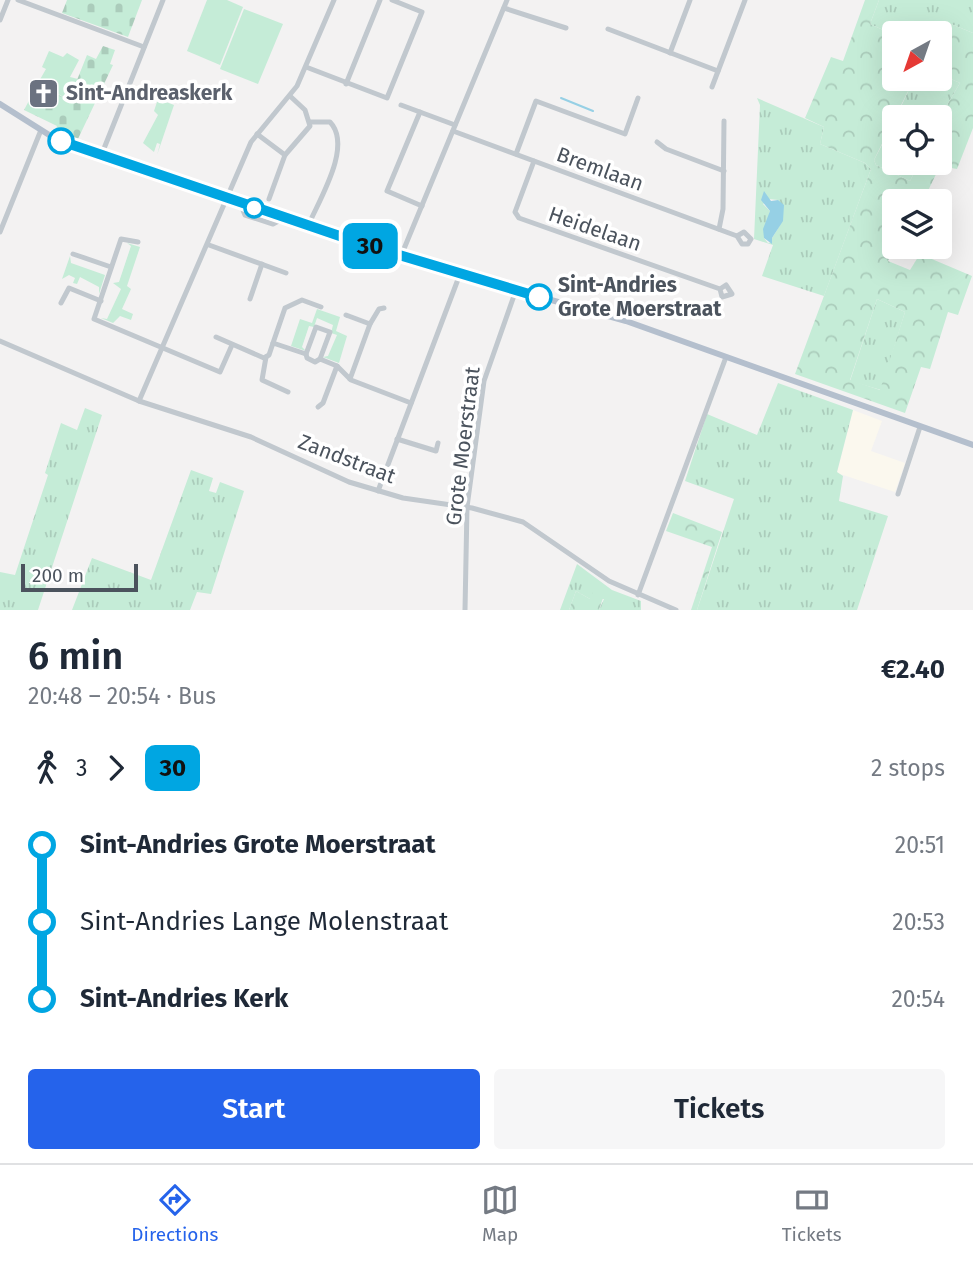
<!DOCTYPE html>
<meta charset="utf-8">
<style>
:root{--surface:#fff;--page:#f6f6f7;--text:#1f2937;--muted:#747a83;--line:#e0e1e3;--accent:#2563eb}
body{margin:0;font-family:"Fira Sans",sans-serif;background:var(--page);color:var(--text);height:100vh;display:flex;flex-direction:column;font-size:26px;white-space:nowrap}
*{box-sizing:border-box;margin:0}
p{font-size:23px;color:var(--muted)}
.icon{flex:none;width:38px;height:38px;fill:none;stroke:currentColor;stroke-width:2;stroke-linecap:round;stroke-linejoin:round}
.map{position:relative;height:610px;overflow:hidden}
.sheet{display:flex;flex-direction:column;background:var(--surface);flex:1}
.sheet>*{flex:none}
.badge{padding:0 14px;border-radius:10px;font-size:24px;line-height:46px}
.needle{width:46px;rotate:220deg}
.fabs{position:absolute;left:882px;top:21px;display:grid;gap:14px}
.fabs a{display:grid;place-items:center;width:70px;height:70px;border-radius:7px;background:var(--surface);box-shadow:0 7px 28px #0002;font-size:35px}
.scale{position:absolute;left:21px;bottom:18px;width:117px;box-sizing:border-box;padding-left:7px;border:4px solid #4b535d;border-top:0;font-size:19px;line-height:24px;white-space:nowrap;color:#4b535d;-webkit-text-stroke:5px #fff;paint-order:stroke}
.map>.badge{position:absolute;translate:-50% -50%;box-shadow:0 0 0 4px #fff}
.legs{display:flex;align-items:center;gap:10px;height:77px;padding:0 28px;font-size:23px}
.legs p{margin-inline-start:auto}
.summary{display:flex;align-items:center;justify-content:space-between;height:119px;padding:0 28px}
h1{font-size:38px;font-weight:600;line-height:52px}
.cta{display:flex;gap:14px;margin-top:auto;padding:14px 28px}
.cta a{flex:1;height:80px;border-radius:7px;background:var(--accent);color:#fff;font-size:28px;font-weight:600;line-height:80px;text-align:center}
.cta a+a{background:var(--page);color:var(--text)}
ul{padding:0 28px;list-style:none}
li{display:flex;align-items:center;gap:24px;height:77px;font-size:26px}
li i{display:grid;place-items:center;width:10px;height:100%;margin:0 9px;background:currentColor}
li i::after{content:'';width:18px;height:18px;margin:-9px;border:5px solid;border-radius:50%;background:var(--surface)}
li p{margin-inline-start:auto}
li:first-child i{background:linear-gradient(#0000 50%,currentColor 0)}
li:last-child i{background:linear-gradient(currentColor 50%,#0000 0)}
.dock{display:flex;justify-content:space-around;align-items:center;height:98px;border-top:2px solid var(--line);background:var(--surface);font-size:19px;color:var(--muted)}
.dock a{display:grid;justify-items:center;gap:4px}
.dock .current{color:var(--accent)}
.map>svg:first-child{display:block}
.commercial{fill:#fbf8ee}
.grass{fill:url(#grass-tufts);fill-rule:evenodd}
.forest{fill:url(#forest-crowns);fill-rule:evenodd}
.cemetery{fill:url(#cemetery-stones)}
.green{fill:#c5ecd7}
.water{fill:#96d0e5}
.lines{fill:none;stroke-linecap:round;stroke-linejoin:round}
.stream{stroke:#96d0e5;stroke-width:2}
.minor{stroke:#c1c8ce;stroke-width:5}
.major{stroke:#b4bfcd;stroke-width:6}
.line-1-casing{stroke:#fff;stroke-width:16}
.line-1{stroke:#00a6e2;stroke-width:10}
.stop-1-dot{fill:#fff;stroke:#00a6e2;stroke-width:3.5}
.labels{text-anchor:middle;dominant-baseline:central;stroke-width:7;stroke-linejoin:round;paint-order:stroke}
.worship-label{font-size:21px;font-weight:bold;fill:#5b616d;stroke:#fff;text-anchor:start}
.street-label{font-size:21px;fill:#4b535d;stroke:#fff}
.stop-label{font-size:21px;font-weight:bold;fill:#4b535d;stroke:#fff;text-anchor:start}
</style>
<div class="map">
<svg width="973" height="610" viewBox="0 0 973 610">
<defs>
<pattern id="grass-tufts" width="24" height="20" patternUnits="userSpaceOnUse" patternTransform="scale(1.75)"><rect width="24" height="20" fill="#c5ecd7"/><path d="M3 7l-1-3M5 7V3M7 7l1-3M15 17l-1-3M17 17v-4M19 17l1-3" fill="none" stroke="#abccbb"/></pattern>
<pattern id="forest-crowns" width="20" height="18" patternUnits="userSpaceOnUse" patternTransform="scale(1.75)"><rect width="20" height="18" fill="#c5ecd7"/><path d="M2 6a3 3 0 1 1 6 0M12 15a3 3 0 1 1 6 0" fill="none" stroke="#abccbb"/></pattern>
<pattern id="cemetery-stones" width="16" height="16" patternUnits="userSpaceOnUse" patternTransform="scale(1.75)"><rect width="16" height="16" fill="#c5ecd7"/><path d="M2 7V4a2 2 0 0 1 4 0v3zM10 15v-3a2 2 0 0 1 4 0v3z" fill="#abccbb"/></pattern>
</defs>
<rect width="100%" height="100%" fill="#f3f2f2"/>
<path class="commercial" d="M853,410l29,11 -11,30 34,12 -10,29 -58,-19z"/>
<g class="grass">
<path d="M879,0h94v33l-22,-9 -8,16 -3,-7 -19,-2 -1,2 -26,2 -24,-11z"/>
<path d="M940,74l20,9 -20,34h-44l18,-38h26z"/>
<path d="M757,98l67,29 -4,17 45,19 6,6 -47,127 -62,-20 11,-31 -19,-6 6,-134zM769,199l9,1c10,15 3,24 -6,38v4l-4,1 -4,-5 6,-27 -7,-7z"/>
<path d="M894,122v41h25l-9,18 -34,-16 -2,-5z"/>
<path d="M877,299l28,13 -24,78 -31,-9z"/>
<path d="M778,383l75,27 -16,62 6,4 -4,25 49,15 -31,94h-160l37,-111 -49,-18 22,-67 50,21z"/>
<path d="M85,408l17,7 -64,195h-38v-38l15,3 33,-100 -3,-2 16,-50 16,7z"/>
<path d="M191,470l22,8 -4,13 7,2 4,-11 24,9 -33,103 -14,-2 -7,18h-118l20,-52 59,22z"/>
<path d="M577,564l35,26 29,11v9h-42l5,-11h-14l-14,-8 -7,19h-9z"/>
</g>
<g class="forest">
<path d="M865,0h14l-9,24 24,11v44h20l-40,81 2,5 34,16 9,-18h21v-46l20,-34 -20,-9v-36l3,1 8,-15 22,9v95l-16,41 -17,-3 -17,35h-29l1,46 -7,14 22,9 10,-16 52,22 -14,39 -10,-3 -18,57 -9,-2 -16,46 -110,-39 76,-205 -6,-6 -45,-19 4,-17 -19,-9 26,-61 12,4zM877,299l28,13 -25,78 -30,-10z"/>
<path d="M673,513l49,19 -25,78h-6l21,-63 -46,-16z"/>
<path d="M594,589l10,6 -5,15h-30l7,-19 14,8z"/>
</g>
<g class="cemetery">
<path d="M67,0h75l-14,37 -66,-24z"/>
<path d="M103,46l12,4 -5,14 3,1 -36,76 -22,-10 2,-5 -33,-16 8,-15 17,10 6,-12 14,7 18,-45 9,4z"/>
</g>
<g class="green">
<path d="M207,0h20l16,7 -23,58 -33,-14z"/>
<path d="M244,9l39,15 -25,60 -38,-15z"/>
<path d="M49,51l14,6 4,-4 12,7 -9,17 8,2 -9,21 -31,-17 8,-14 -4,-2z"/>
<path d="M158,99l16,6 -17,50 3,-11 -3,-1 -3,9 -11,-9 15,-28 -4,-4z"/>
<path d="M127,243l13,4 -13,39 4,3 -9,20 11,5 -2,6 -11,-4 -7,7 -12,-5 6,1 14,-30 -8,-6 6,-1 12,-36z"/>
<path d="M70,256l1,7 34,12 -6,19v-7l-19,-10 -3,7 -4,-1 2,-5 -6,-3 -7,4z"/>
<path d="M317,309l23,8 -4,14 11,5 -8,27 -16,-6 5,-1 9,-21 -6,-2 2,-8 -16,-7 -3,9 -5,-1 -7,21 4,4 -15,-5 9,-27 12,4z"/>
</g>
<path class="water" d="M764,191l7,10 7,-1 6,5 -1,16 -11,17v6l-8,-6 -1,-9 7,-18 -9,-11z"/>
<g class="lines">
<path class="stream" d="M561,98l32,13"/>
<g class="minor">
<path d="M18,0l126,47"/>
<path d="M504,8l62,20"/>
<path d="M0,20l8,-20"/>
<path d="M608,29l110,42"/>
<path d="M670,53l20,-53"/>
<path d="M306,67l81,31 35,-86 -30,-12"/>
<path d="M346,84l34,-84"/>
<path d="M712,87l33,-87"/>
<path d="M401,105l54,20"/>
<path d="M420,112l-33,79 35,15"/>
<path d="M453,131l284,105 5,8h6l3,-5 -7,-7 -7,4"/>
<path d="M257,134l28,21"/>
<path d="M657,142l9,7 58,22"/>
<path d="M516,154l20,-53 89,33 13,-36"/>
<path d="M98,156l5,-5 60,-151"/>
<path d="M534,161l-19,51 4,6 201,71 2,8 10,-3 -6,-9 -6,4"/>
<path d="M269,199l16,-44 25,-29 -5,-16 -15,-14"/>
<path d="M240,203l5,12 28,9 11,-6"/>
<path d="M308,226c11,-26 45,-80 22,-104h-20"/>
<path d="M719,229l4,-20 1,-88"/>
<path d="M0,232l41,-102"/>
<path d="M138,242l-17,-3 -27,80 126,53 12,-27"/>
<path d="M209,245l77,28"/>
<path d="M73,254l38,13"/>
<path d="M401,256l106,-256"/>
<path d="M250,299l12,-35"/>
<path d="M61,303l8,-15 32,13"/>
<path d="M346,315l24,9"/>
<path d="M216,337l48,21 5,-3 4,-12 33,11 1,4 8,4 5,-3 17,7 14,14 60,23"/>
<path d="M0,341l139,60 112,36 98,45 54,16 69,10 51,14 86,59 67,29"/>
<path d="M273,343l12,-35 17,-8 19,7"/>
<path d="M306,354l10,-27 14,5 -10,27"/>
<path d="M266,357l-4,23 26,12"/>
<path d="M350,379l20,-55 9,-15 5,-1"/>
<path d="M139,401l112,-259 46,-56 37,-86"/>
<path d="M318,407l5,-4 14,-37"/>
<path d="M397,439l39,12 2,-8"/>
<path d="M378,491l82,-217"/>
<path d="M898,494l22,-67"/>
<path d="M638,595l88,-238"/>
<path d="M465,610l2,-103 17,-126 32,-91"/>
</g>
<path class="major" d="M0,104l54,34 44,18 336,111 192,54 347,124"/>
</g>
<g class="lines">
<defs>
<path id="line-1" d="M61,141l305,104 173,52"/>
</defs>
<use href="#line-1" class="line-1-casing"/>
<use href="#line-1" class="line-1"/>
</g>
<defs>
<symbol id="church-square" viewBox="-11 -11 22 22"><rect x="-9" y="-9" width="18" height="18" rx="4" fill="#6b7280" stroke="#fff"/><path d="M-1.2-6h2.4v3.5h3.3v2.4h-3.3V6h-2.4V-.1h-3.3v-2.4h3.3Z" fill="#fff"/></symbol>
</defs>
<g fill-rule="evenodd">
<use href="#church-square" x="26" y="76" width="35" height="35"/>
</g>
<g class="stop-1-dot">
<circle cx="61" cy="141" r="12"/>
<circle cx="254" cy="208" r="9"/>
<circle cx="539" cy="297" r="12"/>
</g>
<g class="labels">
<g class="worship-label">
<text x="66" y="93">Sint-Andreaskerk</text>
</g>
<g class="street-label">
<text transform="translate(600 169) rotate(20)">Bremlaan</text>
<text transform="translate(595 229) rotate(19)">Heidelaan</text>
<text transform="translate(463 446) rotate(-83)">Grote Moerstraat</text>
<text transform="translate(347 459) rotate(21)">Zandstraat</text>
</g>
<g class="stop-label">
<text x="558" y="285">Sint-Andries<tspan x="558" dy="24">Grote Moerstraat</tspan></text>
</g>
</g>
</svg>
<div class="fabs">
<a><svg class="needle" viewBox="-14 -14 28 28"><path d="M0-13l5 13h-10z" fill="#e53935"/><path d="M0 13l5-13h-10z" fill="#747a83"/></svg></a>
<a><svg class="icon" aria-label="locate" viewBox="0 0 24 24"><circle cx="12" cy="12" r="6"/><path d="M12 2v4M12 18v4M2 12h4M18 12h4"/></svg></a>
<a><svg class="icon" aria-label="layers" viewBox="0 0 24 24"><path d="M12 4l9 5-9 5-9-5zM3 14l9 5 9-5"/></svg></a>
</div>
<div class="scale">200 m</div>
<b class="badge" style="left:370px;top:246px;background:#00a6e2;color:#111">30</b>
</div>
<section class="sheet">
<div class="summary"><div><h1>6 min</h1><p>20:48 – 20:54 · Bus</p></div><b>€2.40</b></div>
<div class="legs"><svg class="icon" aria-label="walk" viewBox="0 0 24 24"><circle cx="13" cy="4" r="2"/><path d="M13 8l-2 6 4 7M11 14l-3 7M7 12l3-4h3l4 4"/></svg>3<svg class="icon" aria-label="forward" viewBox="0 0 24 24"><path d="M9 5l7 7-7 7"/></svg><b class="badge" style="background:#00a6e2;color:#111">30</b><p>2 stops</p></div>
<ul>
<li><i style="color:#00a6e2"></i><b>Sint-Andries Grote Moerstraat</b><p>20:51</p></li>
<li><i style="color:#00a6e2"></i><span>Sint-Andries Lange Molenstraat</span><p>20:53</p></li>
<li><i style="color:#00a6e2"></i><b>Sint-Andries Kerk</b><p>20:54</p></li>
</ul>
<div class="cta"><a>Start</a><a>Tickets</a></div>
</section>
<nav class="dock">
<a class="current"><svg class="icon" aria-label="directions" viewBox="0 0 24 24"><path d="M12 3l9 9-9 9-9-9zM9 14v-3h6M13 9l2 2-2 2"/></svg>Directions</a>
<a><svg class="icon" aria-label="map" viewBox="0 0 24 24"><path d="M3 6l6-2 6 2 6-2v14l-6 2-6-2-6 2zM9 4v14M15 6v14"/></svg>Map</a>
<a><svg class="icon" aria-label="tickets" viewBox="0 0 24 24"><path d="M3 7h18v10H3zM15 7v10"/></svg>Tickets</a>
</nav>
